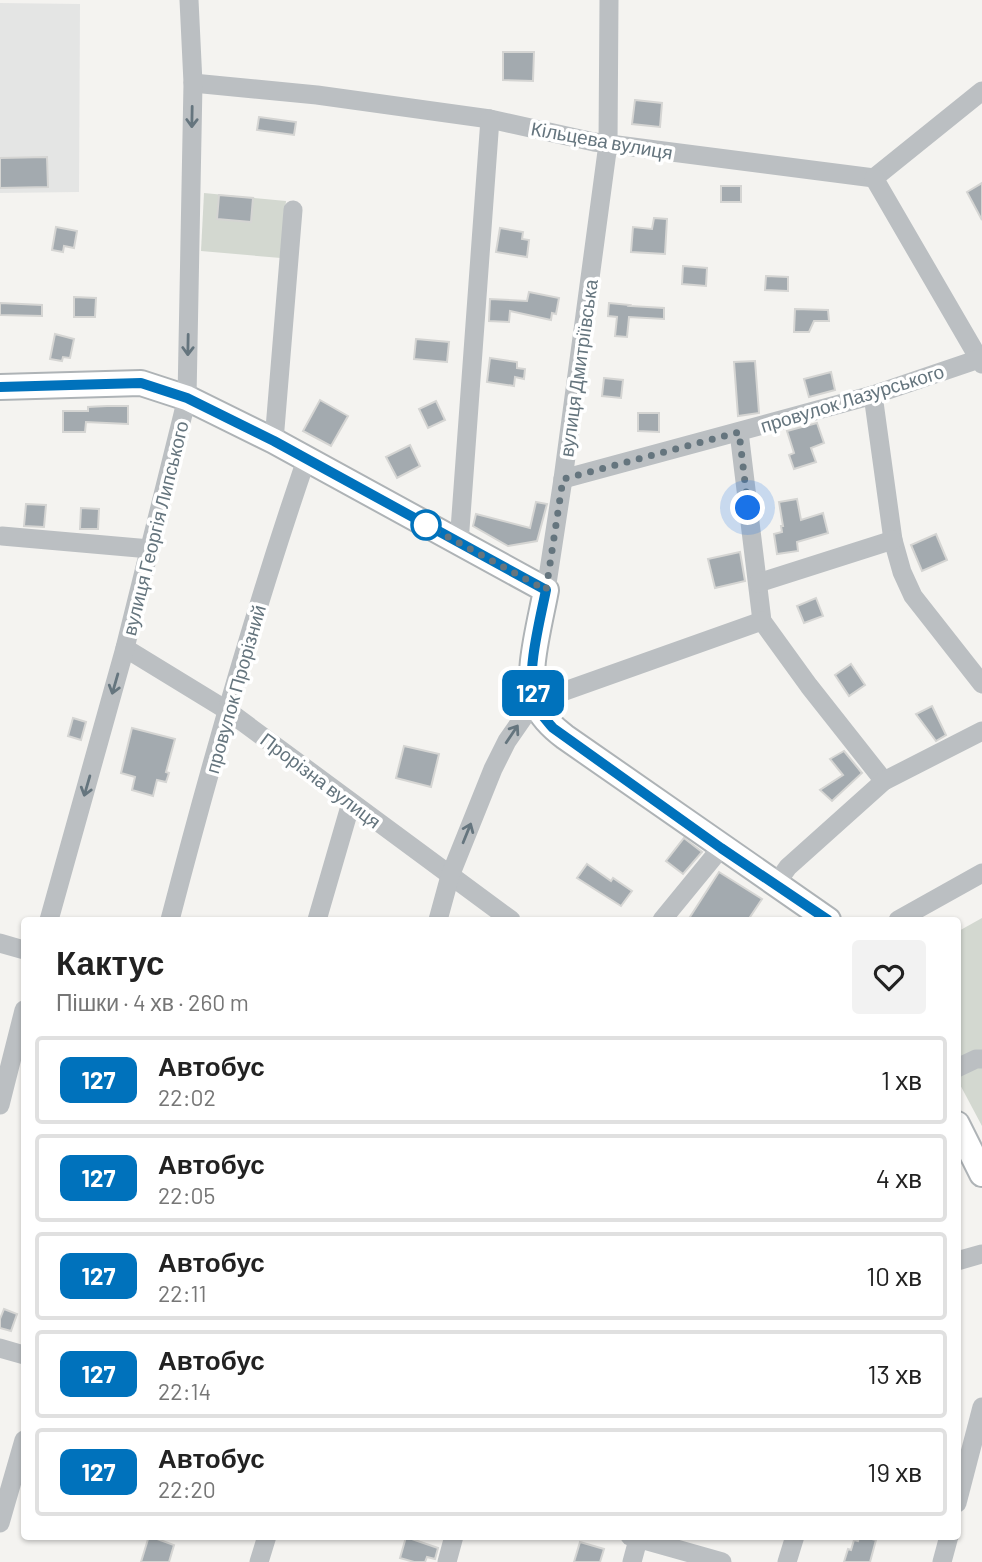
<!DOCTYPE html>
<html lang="uk">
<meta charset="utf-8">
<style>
:root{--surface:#fff;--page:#f2f2f2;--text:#222;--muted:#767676;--line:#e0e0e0}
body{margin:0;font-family:Barlow,sans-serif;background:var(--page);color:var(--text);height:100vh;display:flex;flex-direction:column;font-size:26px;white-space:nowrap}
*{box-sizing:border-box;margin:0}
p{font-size:23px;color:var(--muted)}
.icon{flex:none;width:38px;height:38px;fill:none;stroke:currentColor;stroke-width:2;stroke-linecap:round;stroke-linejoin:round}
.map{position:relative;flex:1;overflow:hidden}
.side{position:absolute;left:21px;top:917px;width:940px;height:623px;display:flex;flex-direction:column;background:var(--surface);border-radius:7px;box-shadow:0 2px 5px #0004}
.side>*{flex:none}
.badge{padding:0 14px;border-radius:10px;font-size:24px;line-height:46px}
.you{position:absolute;width:35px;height:35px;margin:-18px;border:5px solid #fff;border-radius:50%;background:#1a73e8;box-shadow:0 0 0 10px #1a73e833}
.map>.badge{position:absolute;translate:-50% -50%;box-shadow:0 0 0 4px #fff}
.round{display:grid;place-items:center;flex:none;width:74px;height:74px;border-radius:7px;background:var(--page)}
.summary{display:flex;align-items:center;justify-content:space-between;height:119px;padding:0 35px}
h1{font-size:33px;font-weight:600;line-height:52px}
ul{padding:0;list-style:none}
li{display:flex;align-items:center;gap:21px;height:88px;margin:0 14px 10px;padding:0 21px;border:4px solid var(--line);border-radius:7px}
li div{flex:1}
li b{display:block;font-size:26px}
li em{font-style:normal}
li .badge{min-width:77px;font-weight:700;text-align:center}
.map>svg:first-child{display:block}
.built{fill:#e4e5e4}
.green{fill:#d3d8d0}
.building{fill:#a3aaaf;stroke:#d5d5d3;stroke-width:2}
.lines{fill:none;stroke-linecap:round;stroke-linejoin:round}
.major-casing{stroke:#aeb3b6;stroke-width:28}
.minor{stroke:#bbbfc2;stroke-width:19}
.major{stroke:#fff;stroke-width:24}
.oneway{stroke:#65757e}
.line-casing{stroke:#fff;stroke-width:16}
.line{stroke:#0072bc;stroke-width:10}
.walk{stroke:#65757e;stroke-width:7;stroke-dasharray:0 12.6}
.stop-dot{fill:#fff;stroke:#0072bc;stroke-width:3.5}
.labels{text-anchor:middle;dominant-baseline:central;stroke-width:7;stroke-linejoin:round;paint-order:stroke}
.street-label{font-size:19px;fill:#65757e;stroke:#fff}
</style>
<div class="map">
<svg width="982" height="1562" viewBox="0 0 982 1562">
<rect width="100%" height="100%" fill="#f4f3f0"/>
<path class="built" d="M0,3l80,1 -1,188 -79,1z"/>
<g class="green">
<path d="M204,193l82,8 -5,57 -80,-7z"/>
<path d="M982,918v208l-25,-47v-147z"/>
</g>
<g class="building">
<path d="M503,52h31l-1,29 -30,-1z"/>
<path d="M635,100l27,3 -2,24 -28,-3z"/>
<path d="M259,117l37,5 -2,13 -37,-5z"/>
<path d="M47,157l1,30 -48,1v-30z"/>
<path d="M982,183v37l-15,-28z"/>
<rect x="721" y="186" width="20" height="16"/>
<path d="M219,195l34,3 -2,24 -34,-3z"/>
<path d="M654,218l13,1 -2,35 -34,-2 2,-25 19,2z"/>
<path d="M56,227l21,4 -3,17 -10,-2 -1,6 -11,-2z"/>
<path d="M500,228l23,4 -1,7 7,1 -2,17 -31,-5z"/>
<path d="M683,266l24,2 -1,18 -24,-2z"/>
<path d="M766,276l22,1v14l-23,-1z"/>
<path d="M529,292l30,6 -3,16 -4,-1 -1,7 -41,-9 -1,11 -20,-1 1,-22 37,2z"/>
<path d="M74,297l22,1 -1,19h-21z"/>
<path d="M0,303l42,2v11l-42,-1z"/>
<path d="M609,303l21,2 -1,1 35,2v11l-35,-2 -2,20 -12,-1 2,-19 -9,-1z"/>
<path d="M795,309l33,1 1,11h-15l-5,11h-15z"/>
<path d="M55,334l19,5 -4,19 -7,-1 -1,4 -12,-2z"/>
<path d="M416,339l33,3 -2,20 -33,-3z"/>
<path d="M490,358l27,4v6l8,1 -1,10 -9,-2 -1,9 -27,-4z"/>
<path d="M755,361l4,52 -21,3 -4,-54z"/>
<path d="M831,372l4,18 -26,7 -5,-18z"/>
<path d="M604,378l19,2 -2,18 -19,-2z"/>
<path d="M320,400l28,16 -17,30 -28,-15z"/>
<path d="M436,401l9,19 -17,8 -9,-19z"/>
<path d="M107,406h21v18l-42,-2 -1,10h-22v-21h25v-4z"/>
<path d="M638,413h21v19l-21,-1z"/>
<path d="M817,423l7,20 -13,5 5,14 -22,7 -5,-14 5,-2 -7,-22z"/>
<path d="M410,445l10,21 -23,12 -11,-21z"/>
<path d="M797,499l4,21 22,-7 5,20 -31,9 1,9 -21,3 -3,-20 8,-2 -1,-6h2l-4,-24z"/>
<path d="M536,502l11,2 -10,37 -29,5 -35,-20 3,-12 54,14z"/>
<path d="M26,504l20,1 -2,22 -20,-1z"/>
<path d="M81,508l18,1 -1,20h-18z"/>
<path d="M936,534l11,26 -25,11 -11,-26z"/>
<path d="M740,552l5,29 -30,7 -7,-29z"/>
<path d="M816,598l7,18 -19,7 -7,-17z"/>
<path d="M851,664l14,21 -16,11 -14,-21z"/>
<path d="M932,706l14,29 -10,6 -20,-27z"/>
<path d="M73,718l13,4 -5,18 -13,-4z"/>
<path d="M132,728l43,11 -9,33 3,1 -3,9 -9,-2 -4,16 -21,-6 3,-13 -14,-4z"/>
<path d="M404,746l35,8 -8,33 -35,-9z"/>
<path d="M844,751l18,22 -30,28 -12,-11 23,-15 -13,-16z"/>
<path d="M684,838l18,14 -19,22 -17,-13z"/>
<path d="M587,864l24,17 2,-3 19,13 -11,15 -44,-28z"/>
<path d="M719,872l43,27 -14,21h-60z"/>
<path d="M4,1309l13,5 -6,17 -11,-3v-9z"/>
<path d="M149,1536l25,9 -5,17h-28z"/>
<path d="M859,1536l17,4 -6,22h-26l4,-13 3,1 3,-10 4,1z"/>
<path d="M406,1537l32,11 -3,11 -8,-2 -2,5h-11l-14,-4z"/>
<path d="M580,1542l24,7 -4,13h-26z"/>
</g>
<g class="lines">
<defs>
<g id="major">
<path d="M0,387l141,-4 46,15 87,43 272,149c-5,29 -22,89 -10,114 6,14 17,24 29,33l263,183"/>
<path d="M957,1124l25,50"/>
</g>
</defs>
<use href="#major" class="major-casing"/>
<g class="minor">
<path d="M193,83l124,12 173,24 104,23 280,36 108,-87"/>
<path d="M874,178l108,186"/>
<path d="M873,395l20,145 9,32 11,24 69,88"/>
<path d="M739,432l23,189 47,65 75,95"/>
<path d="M274,441l19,-231"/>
<path d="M563,479l310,-84 106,-36"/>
<path d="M2,536l148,13"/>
<path d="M459,543l31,-424"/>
<path d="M758,583l135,-43"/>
<path d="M546,590l17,-111 45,-335 1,-144"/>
<path d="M125,648l103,63 283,209"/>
<path d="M775,885l13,-18 96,-86 98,-50"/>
<path d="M49,920l76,-272 62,-250 6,-315 -4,-83"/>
<path d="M170,920c40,-154 84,-309 136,-460"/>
<path d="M317,920l34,-117"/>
<path d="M438,920l12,-44 43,-107 14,-28 27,-39 228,-81"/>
<path d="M662,920l59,-72"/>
<path d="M898,920l84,-47"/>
<path d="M0,943l24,7"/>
<path d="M957,1068l19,-9h6"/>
<path d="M0,1105l24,-95"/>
<path d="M957,1261l25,-7"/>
<path d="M0,1348l24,7"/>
<path d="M957,1503l25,-96"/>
<path d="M0,1523l24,-83"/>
<path d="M630,1536l92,26"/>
<path d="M259,1562l8,-26"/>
<path d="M447,1562l7,-26"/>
<path d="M632,1562l7,-26"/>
<path d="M787,1562l8,-26"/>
<path d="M942,1562l7,-26"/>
</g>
<use href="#major" class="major"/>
</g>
<defs><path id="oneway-shaft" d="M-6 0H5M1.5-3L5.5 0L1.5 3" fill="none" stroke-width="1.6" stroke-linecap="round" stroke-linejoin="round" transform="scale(1.75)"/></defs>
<g class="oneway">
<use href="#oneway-shaft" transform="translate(192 117) rotate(91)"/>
<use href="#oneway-shaft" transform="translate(188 345) rotate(91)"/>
<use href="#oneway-shaft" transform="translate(115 684) rotate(106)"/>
<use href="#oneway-shaft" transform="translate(512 734) rotate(-56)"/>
<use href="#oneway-shaft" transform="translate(87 786) rotate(106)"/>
<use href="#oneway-shaft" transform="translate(467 833) rotate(-68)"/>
</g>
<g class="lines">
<defs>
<path id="line" d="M0,387l141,-4 46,15 87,43 272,149c-6,30 -20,83 -12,111 3,10 12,19 19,27l168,120 107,72"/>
</defs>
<use href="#line" class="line-casing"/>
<use href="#line" class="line"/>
<path class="walk" d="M426,525l120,65 17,-111 176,-47 9,76"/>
</g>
<circle class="stop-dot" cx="426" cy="525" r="14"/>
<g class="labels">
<g class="street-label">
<text transform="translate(602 140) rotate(10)">Кільцева вулиця</text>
<text transform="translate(578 368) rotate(-82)">вулиця Дмитріївська</text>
<text transform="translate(852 398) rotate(-17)">провулок Лазурського</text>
<text transform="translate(155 528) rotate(-76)">вулиця Георгія Липського</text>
<text transform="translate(235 689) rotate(-74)">провулок Прорізний</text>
<text transform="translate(321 780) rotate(37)">Прорізна вулиця</text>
</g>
</g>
</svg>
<div class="you" style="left:748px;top:508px"></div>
<b class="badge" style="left:533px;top:693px;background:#0072bc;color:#fff">127</b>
<section class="side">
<div class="summary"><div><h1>Кактус</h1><p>Пішки · 4 хв · 260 m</p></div><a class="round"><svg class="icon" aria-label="heart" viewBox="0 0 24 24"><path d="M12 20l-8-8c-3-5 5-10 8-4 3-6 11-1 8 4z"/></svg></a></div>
<ul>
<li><span class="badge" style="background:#0072bc;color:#fff">127</span><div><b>Автобус</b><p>22:02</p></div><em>1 хв</em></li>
<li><span class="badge" style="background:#0072bc;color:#fff">127</span><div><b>Автобус</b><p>22:05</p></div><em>4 хв</em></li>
<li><span class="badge" style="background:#0072bc;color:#fff">127</span><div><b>Автобус</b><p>22:11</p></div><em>10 хв</em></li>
<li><span class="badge" style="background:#0072bc;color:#fff">127</span><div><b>Автобус</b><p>22:14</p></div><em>13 хв</em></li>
<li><span class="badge" style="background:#0072bc;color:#fff">127</span><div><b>Автобус</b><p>22:20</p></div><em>19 хв</em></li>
</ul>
</section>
</div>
